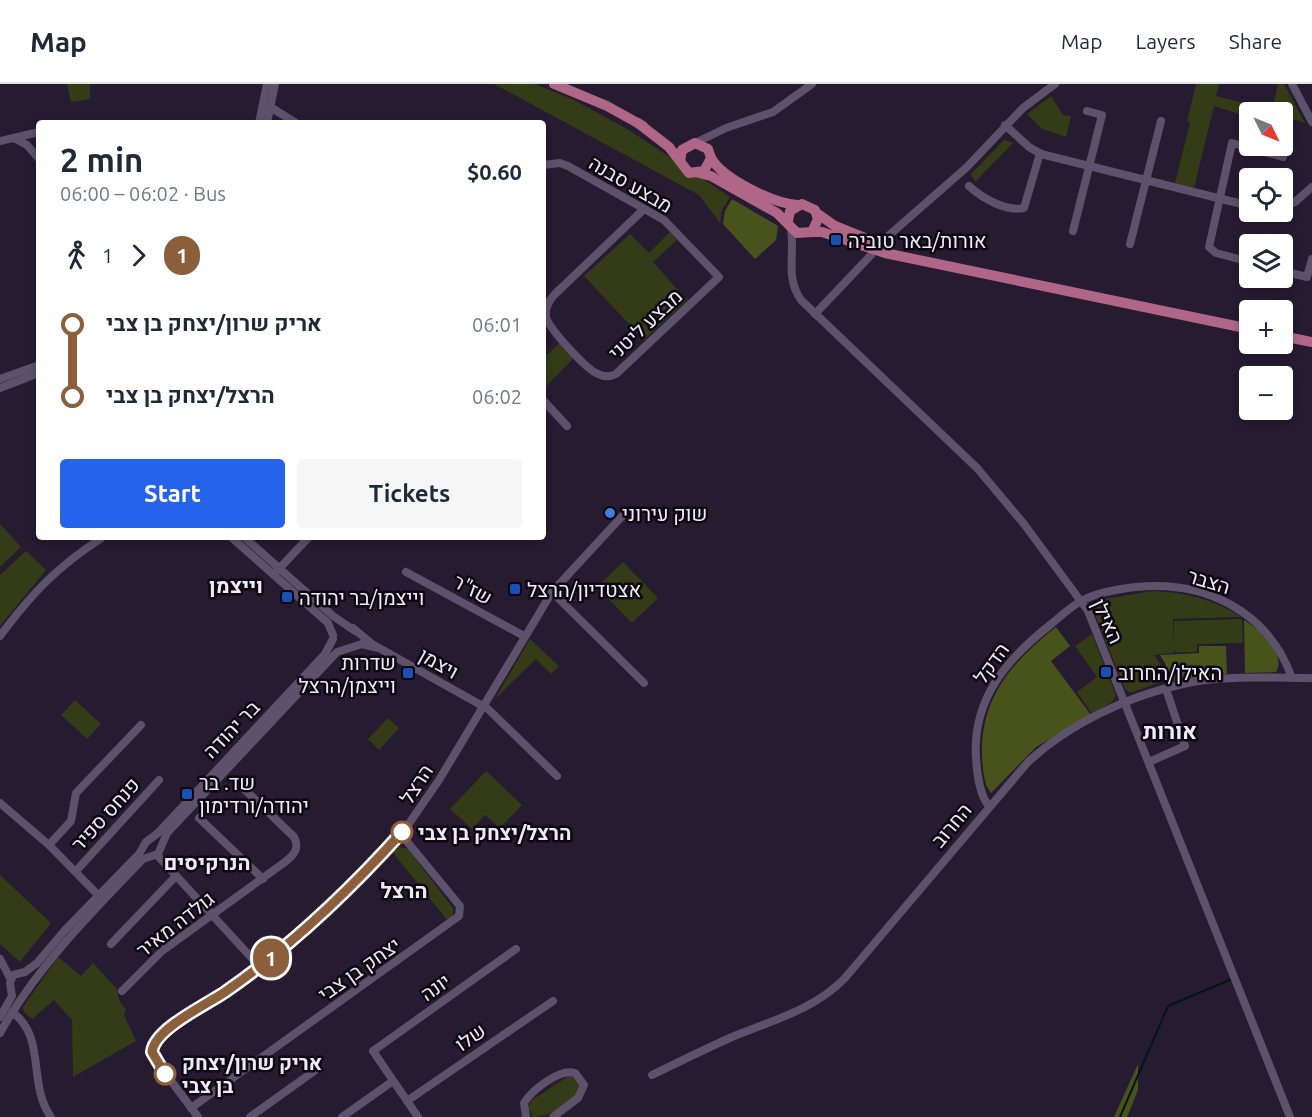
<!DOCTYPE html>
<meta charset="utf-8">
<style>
:root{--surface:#fff;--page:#f6f6f7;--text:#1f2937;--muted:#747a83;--line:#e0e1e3;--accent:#2563eb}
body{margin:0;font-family:Ubuntu,Heebo,sans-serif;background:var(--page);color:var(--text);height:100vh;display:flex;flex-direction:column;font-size:22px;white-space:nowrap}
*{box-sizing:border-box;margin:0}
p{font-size:20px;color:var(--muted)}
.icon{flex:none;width:33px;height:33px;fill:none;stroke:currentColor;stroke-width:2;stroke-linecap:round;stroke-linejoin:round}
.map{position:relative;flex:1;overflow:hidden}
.side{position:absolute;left:36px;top:36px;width:510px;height:420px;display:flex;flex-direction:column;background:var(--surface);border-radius:6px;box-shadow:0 3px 9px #0003}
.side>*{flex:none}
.badge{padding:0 12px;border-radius:20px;font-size:21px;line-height:39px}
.needle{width:39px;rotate:133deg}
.fabs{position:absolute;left:1239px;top:18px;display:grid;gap:12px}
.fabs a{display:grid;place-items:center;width:54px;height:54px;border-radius:6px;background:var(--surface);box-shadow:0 3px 9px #0003;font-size:30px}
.map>.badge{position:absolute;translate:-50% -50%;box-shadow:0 0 0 3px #fff}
.legs{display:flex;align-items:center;gap:9px;height:66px;padding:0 24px;font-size:20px}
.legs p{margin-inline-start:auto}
.head{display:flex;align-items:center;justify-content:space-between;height:102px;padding:0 24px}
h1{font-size:33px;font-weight:600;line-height:45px}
.button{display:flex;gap:12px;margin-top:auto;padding:12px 24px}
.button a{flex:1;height:69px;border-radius:6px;background:var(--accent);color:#fff;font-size:24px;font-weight:600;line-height:69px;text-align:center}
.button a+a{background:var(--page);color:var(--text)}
ul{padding:0 24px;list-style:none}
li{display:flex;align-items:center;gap:21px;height:72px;font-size:22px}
li i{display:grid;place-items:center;width:9px;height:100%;margin:0 8px;background:currentColor}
li i::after{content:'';width:15px;height:15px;margin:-8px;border:4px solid;border-radius:50%;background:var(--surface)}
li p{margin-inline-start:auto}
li:first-child i{background:linear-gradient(#0000 50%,currentColor 0)}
li:last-child i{background:linear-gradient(currentColor 50%,#0000 0)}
header{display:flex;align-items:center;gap:36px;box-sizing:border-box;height:84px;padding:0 30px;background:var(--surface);border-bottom:2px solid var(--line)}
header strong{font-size:28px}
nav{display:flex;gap:33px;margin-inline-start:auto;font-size:21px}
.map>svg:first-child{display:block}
.green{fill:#333b17}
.forest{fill:#48531b}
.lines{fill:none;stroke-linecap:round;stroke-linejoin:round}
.stream{stroke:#001618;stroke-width:2}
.minor{stroke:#5d516b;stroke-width:8}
.major{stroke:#af6687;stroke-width:10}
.line-1-casing{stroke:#fff;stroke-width:14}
.line-1{stroke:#8b5e3c;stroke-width:9}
.transit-dot{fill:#1a4fb4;stroke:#0c0812;stroke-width:2}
.shop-dot{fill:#3f7fe0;stroke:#0c0812;stroke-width:2}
.stop-1-dot{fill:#fff;stroke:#8b5e3c;stroke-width:3}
.labels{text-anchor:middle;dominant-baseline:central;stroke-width:5;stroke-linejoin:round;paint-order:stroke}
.street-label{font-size:20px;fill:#f0e9f9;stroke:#0c0812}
.poi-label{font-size:20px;fill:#f0e9f9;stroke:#0c0812;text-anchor:start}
.stop-label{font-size:20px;font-weight:bold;fill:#f0e9f9;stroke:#0c0812;text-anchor:start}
.neighbourhood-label{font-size:21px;font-weight:bold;fill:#f0e9f9;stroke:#0c0812}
.quarter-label{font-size:22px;font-weight:bold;fill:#f0e9f9;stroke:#0c0812}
</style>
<header>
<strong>Map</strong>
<nav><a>Map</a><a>Layers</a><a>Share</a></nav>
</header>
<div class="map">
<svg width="1312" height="1033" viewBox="0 0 1312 1033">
<rect width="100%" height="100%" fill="#261b31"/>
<g class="green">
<path d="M67,0h23v15l-19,3z"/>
<path d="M494,0h41l37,15 57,31 101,67 -8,13 -2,13 -21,-28z"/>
<path d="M1196,0h23l-3,12 56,14 6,-26h6l21,39 -22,-7 -1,-4h-32l-1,5 -35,-11 -20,82 -19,-5 15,-60 -3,-2z"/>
<path d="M1051,12l12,19 8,1 -5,21 -24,-8 -15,-15z"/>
<path d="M1004,56l9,3 -38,39 -4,-8z"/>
<path d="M670,148l7,8 -24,22 34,38 -43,40 -60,-64 46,-42 19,19z"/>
<path d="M560,259l14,15 -30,30 -1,-30z"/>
<path d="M0,440l21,23 -21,20z"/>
<path d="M26,467l20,19 -46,56v-51z"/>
<path d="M623,478l35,36 -26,25 -35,-36z"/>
<path d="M1152,507c33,1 61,8 90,26l-69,2 1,28v-26l68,-2 1,24 -46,1v8h-22l-1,-4v5l-20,2 7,11v16l-31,11 -5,-4 -33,-82 7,-7z"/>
<path d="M1092,550l24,61 -4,7 -20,12 -15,-22 20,-15 -22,-31z"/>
<path d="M530,555l29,27 -8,8 -15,-15 -41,40z"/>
<path d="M75,616l26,24 -14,15 -26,-24z"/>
<path d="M388,634l11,10 -20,22 -11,-11z"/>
<path d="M486,687l36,34 -22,23 -15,-13 -13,14 -22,-20z"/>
<path d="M399,763l9,2 45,59v8l-5,5 -55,-68z"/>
<path d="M0,791l51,48 -31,39 -20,-18z"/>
<path d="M58,873l23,19 12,-13 24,26 2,11 7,10 -2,5 12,26 -63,36 -1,-57 -18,-20 -22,19 -8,-7 -1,-5z"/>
<path d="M570,991l11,10c-5,17 -31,32 -48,32l-5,-10 4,-7z"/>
</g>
<g class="forest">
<path d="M732,115l46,27 -2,14 -21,19 -32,-35 2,-13z"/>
<path d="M1244,536c14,8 43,34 32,52l-31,1z"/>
<path d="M1056,543l14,19 -19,15 40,54 -55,32 -45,46c-7,-8 -8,-23 -9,-35 -2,-60 29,-95 74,-131z"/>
<path d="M1199,562h27l1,28 -62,8 1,-17 -6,-10 39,-2z"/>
<path d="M1138,980v26l-11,27h-13z"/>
</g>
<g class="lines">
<path class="stream" d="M1120,1033l48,-111 64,-27"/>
<g class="minor">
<path d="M1292,0l20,38"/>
<path d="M267,21l29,18"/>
<path d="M259,39l8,-39"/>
<path d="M267,39l8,-39"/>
<path d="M1005,41l24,22 12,7 209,52"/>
<path d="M14,54l13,7 12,14"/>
<path d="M0,57l39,-9"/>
<path d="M695,59l31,-15 47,-16 39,-28"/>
<path d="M543,81l17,-2 8,3 96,54 55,57 -103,97c-6,3 -12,3 -18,0 -11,-4 -51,-47 -52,-58 -1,-9 3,-15 8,-21l90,-86"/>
<path d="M969,102c13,12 37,26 55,22l16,-55"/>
<path d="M1282,123l13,-5 17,-15"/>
<path d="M791,145c4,26 -6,48 10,71l176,168 47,56 64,87 202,506"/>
<path d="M1073,147l29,-116 -15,-4"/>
<path d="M887,153l80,-70 56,-59 32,-24"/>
<path d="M1130,160l31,-123"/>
<path d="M1250,178l-34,-9 -7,-6 23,-104 51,14"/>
<path d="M1282,187l25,6 5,-18"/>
<path d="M815,230l56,-59"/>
<path d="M0,295l39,-14"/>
<path d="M0,304l39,-15"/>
<path d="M543,316l24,26"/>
<path d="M231,453l97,86 5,12"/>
<path d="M244,453l89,79 22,15"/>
<path d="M276,488l33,-35"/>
<path d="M406,488l118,64"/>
<path d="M552,508l92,91"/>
<path d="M353,544l19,16 116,65 69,67"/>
<path d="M0,552c33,-44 57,-69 103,-99"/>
<path d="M1149,678l36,-16 -19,-57"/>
<path d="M0,719l49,42 49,50"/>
<path d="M989,722c-10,-11 -12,-34 -13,-48 -4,-59 31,-99 74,-133 10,-8 21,-19 33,-25 16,-8 35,-11 53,-13 69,-7 132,24 156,91"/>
<path d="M199,734l64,61"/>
<path d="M49,761l22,-24 5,-28 65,-68"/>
<path d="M157,771l103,112"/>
<path d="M76,787l83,-91"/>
<path d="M111,860l64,-67"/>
<path d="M0,875l11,21"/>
<path d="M122,907l40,-40 123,-89c9,-7 15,-14 9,-25l-54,-52"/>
<path d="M12,928c35,25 15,72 39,105"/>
<path d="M0,933l12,-21 -2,-13 3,-8 12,-3 12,-9 28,-33 74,-76 7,-12 12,-9 167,-179 8,-15"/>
<path d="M0,949c36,-65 91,-120 143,-174l15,-5 9,-21 170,-181 25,-8 16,4"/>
<path d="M652,991c27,-13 53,-26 80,-38 41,-17 82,-27 113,-59l183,-216c41,-38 100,-66 155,-78 39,-9 89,-6 129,-6"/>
<path d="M407,1017l146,-100"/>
<path d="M191,1024l268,-192 1,-10 -60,-73"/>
<path d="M198,1033l-44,-59 -2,-6 3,-12 70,-48 76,-58 107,-109 31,-45 113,-188 73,-79"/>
<path d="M250,1033l67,-48"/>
<path d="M342,1033l51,-36"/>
<path d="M418,1033l-45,-66 143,-102"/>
<path d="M526,1033l-2,-14c8,-13 36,-35 51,-30l9,12 -6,13 -25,19"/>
</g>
<g class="major">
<path d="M554,0l53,22 36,20"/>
<path d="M638,39l31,24 20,26 15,-2 7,-13 -3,-9 -13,-6 -13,7 -2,11"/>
<path d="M711,74c12,21 63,46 87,47"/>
<path d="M699,89l12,3 66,37 20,20 15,-1 6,-13 -3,-9 -13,-6 -12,7 -2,10"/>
<path d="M818,130l17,12 47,19"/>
<path d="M812,148h10l63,21 365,76"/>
<path d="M1282,252l30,6"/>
</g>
</g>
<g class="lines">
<defs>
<path id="line-1" d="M165,990l-13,-22c2,-23 54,-47 73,-60 65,-45 124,-101 177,-160"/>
</defs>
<use href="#line-1" class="line-1-casing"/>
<use href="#line-1" class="line-1"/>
</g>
<g class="transit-dot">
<rect x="830" y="150" width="12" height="12" rx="3"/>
<rect x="509" y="499" width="12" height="12" rx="3"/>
<rect x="281" y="507" width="12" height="12" rx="3"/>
<rect x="1100" y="582" width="12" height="12" rx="3"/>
<rect x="402" y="583" width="12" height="12" rx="3"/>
<rect x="181" y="704" width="12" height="12" rx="3"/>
</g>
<circle class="shop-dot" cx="610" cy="429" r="6"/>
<g class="stop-1-dot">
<circle cx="402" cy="748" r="10"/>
<circle cx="165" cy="990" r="10"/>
</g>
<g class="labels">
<g class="street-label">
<text transform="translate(631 100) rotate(30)">מבצע סבנה</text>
<text transform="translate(645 240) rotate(-43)">מבצע ליטני</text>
<text transform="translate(1209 497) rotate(17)">הצבר</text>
<text transform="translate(473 505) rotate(29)">שז"ר</text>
<text transform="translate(1108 537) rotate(65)">האילן</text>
<text transform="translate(439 579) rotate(29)">ויצמן</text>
<text transform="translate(991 579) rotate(-54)">הדקל</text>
<text transform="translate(231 645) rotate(-46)">בר יהודה</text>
<text transform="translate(416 700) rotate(-57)">הרצל</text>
<text transform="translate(105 730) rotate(-48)">פנחס ספיר</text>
<text transform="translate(951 741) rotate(-50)">החרוב</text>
<text transform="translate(175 840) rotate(-38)">גולדה מאיר</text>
<text transform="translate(359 885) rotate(-35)">יצחק בן צבי</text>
<text transform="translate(435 903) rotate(-35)">יונה</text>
<text transform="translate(470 953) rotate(-35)">שלו</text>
</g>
<g class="poi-label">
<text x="848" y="156">אורות/באר טוביה</text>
<text x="622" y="429">שוק עירוני</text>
<text x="527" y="505">אצטדיון/הרצל</text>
<text x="299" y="513">וייצמן/בר יהודה</text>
<text x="396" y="578" text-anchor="end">שדרות<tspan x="396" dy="23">וייצמן/הרצל</tspan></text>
<text x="1118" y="588">האילן/החרוב</text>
<text x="199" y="698">שד. בר<tspan x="199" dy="23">יהודה/ורדימון</tspan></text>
</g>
<g class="stop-label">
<text x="418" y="748">הרצל/יצחק בן צבי</text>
<text x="182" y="978">אריק שרון/יצחק<tspan x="182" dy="23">בן צבי</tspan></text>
</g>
<g class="neighbourhood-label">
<text x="236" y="501">וייצמן</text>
<text x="207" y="778">הנרקיסים</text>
<text x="404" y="806">הרצל</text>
</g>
<g class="quarter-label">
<text x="1170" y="646">אורות</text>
</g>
</g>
</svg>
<div class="fabs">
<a><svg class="needle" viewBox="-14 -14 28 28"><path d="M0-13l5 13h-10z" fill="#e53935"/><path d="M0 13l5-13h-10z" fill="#747a83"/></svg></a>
<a><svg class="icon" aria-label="locate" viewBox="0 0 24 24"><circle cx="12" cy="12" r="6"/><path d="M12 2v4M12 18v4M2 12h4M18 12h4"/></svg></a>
<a><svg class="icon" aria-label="layers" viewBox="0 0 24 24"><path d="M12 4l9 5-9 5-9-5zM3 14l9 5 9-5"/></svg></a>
<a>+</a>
<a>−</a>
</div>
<b class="badge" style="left:271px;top:874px;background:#8b5e3c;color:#fff">1</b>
<section class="side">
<div class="head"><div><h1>2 min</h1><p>06:00 – 06:02 · Bus</p></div><b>$0.60</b></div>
<div class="legs"><svg class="icon" aria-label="walk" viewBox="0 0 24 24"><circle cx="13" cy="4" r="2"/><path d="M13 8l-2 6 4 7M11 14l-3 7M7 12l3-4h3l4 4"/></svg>1<svg class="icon" aria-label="forward" viewBox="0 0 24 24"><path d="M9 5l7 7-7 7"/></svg><b class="badge" style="background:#8b5e3c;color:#fff">1</b></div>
<ul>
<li><i style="color:#8b5e3c"></i><b>אריק שרון/יצחק בן צבי</b><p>06:01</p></li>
<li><i style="color:#8b5e3c"></i><b>הרצל/יצחק בן צבי</b><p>06:02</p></li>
</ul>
<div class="button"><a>Start</a><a>Tickets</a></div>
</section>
</div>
